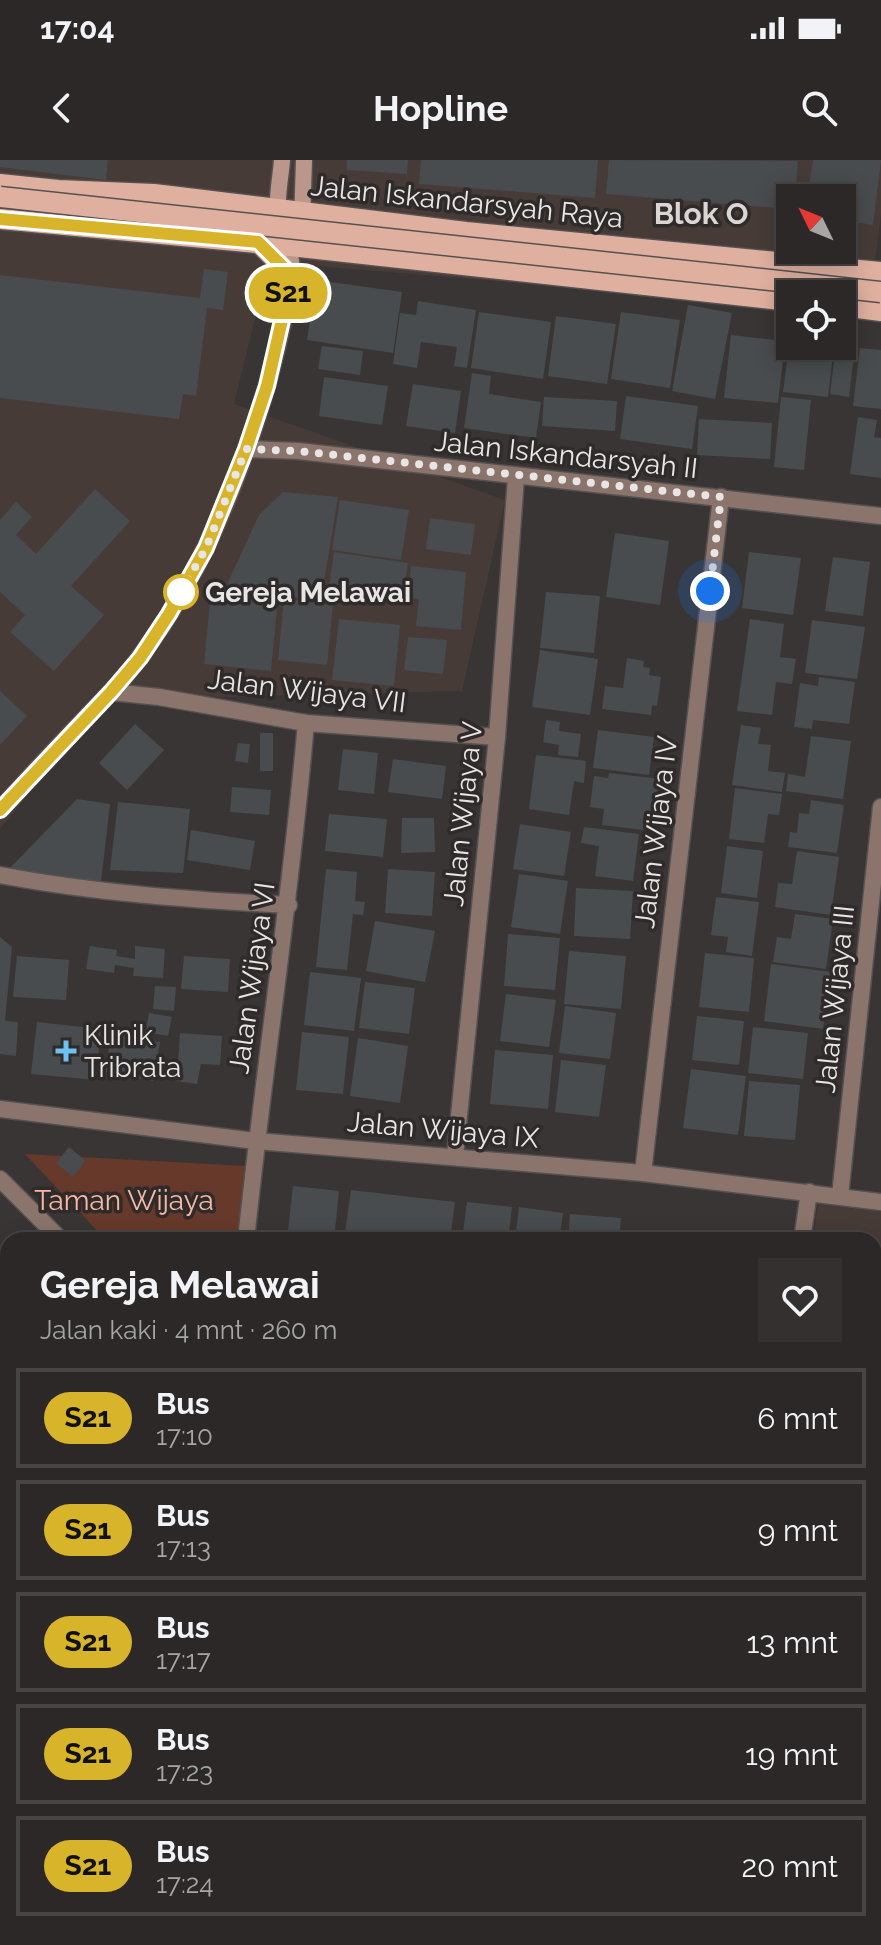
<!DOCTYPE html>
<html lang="id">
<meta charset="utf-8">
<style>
:root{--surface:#2b2827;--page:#33302f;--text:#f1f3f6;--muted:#a6a6a7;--line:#474444}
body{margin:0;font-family:Raleway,sans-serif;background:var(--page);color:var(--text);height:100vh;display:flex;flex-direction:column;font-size:30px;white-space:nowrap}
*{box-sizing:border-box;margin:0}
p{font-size:26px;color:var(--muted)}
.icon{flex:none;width:44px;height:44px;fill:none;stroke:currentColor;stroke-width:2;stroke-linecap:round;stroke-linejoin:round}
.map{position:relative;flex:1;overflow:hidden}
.details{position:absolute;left:0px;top:1072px;width:882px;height:714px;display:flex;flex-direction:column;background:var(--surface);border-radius:24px 24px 0 0;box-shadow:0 4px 20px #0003,0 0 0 2px var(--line)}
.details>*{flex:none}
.badge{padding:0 16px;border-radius:26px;font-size:28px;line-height:52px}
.needle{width:52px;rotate:313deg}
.controls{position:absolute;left:776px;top:24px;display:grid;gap:16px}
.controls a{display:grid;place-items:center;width:80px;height:80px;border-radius:0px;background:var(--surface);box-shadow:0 4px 20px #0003,0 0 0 2px var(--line);font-size:40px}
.you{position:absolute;width:40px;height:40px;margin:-20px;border:6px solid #fff;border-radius:50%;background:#1a73e8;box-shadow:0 0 0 12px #1a73e833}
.map>.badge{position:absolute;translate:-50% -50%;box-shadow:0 0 0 4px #fff}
.round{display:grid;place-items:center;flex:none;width:84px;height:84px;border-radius:0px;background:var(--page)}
.head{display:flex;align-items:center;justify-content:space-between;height:136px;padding:0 40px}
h1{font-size:38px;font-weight:700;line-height:60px}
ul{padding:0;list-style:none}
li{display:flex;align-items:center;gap:24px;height:100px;margin:0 16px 12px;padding:0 24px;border:4px solid var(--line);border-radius:0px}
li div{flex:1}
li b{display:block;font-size:30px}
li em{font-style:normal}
li .badge{min-width:88px;font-weight:700;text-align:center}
.status{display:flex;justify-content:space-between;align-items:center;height:56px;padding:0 40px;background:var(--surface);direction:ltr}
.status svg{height:22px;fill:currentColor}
header{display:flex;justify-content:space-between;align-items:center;height:104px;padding:0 40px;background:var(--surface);font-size:36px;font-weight:700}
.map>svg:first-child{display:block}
.built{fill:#463b37;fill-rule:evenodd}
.green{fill:#66392a}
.building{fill:#484c4e}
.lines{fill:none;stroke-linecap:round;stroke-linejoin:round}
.minor-casing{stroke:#555150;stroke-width:19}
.tertiary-casing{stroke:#555150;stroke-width:19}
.secondary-casing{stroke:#555150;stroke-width:19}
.primary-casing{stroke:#555150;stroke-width:23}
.minor{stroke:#8b746c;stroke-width:16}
.tertiary{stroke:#8b746c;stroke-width:16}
.secondary{stroke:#bb968a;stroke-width:16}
.primary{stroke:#dfb0a0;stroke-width:20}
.primary-bridge-casing{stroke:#555150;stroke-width:23;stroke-linecap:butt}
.primary-bridge{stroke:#dfb0a0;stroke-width:20}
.line-casing{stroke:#fff;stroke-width:18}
.line{stroke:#d8b42a;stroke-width:12}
.walk{stroke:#e8e6e5;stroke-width:8;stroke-dasharray:0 14.4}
.stop-dot{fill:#fff;stroke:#d8b42a;stroke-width:4}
.poi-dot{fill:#6ec2f3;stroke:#2f2b2a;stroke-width:3}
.labels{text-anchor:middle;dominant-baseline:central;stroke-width:7;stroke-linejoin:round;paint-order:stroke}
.street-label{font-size:28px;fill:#e8e6e5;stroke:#2f2b2a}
.stop-label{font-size:28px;font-weight:bold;fill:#e8e6e5;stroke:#2f2b2a;text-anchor:start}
.poi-label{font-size:28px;fill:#e8e6e5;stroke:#2f2b2a;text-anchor:start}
.park-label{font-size:28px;fill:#f8b8a3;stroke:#2f2b2a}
.neighbourhood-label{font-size:30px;font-weight:bold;fill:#dbd6d4;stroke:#2f2b2a}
</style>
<div class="status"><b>17:04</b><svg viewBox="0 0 49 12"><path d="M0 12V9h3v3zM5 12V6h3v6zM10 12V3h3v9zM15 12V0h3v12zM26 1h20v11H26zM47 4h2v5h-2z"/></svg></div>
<header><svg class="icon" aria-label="back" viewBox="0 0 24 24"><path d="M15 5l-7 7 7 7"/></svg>Hopline<svg class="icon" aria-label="search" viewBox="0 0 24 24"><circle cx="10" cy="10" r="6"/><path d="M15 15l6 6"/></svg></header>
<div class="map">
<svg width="881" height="1785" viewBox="0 0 881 1785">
<rect width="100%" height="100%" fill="#393534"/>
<g class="built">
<path d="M0,0h881v54l-12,98 -27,-18h-52v12l-521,-44 -35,142 271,96 -43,191 -357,9 -105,129zM790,38h52v52h-52z"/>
<path d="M818,1044l63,8v285l-7,-7v-250h-61z"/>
</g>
<path class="green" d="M25,994l221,12 -8,74h-132z"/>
<g class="building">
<path d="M0,0h108l-2,20 -106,-13z"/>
<path d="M347,0h61l-1,14 -60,-4z"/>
<path d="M421,0h177l-3,38 -176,-14z"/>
<path d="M609,0l189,1 -3,37h-5v11l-184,-15z"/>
<path d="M813,0h68l-8,65 -31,-5v-22h-35z"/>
<path d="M204,109l24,3 -5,38 -16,-2 -11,88 -13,-2 -4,25 -179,-21v-123l200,23z"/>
<path d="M316,120l86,12 -9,61 -86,-13z"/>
<path d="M418,141l58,9 -9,58 -13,-2 3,-19 -36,-5 -4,26 -24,-4 7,-51 16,2z"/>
<path d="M688,145l44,8 -17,86 -43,-8z"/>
<path d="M479,152l72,10 -8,57 -72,-11z"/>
<path d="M621,152l59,8 -10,68 -59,-9z"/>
<path d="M556,156l60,8 -9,60 -59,-8z"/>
<path d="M731,175l54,6 -7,62 -54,-5z"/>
<path d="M842,184l13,2 -6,51 -19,-3 6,-48z"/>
<path d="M322,186l41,5 -3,24 -42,-6z"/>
<path d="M789,186h45l-6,51 -45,-5z"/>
<path d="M860,188l21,2v59l-28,-3z"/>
<path d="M472,213l19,3 -2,18 52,8 -5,36 -72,-10z"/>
<path d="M324,217l64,9 -6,39 -63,-9z"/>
<path d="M413,224l48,7 -6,42 -49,-7z"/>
<path d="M626,236l72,10 -6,43 -72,-10z"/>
<path d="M544,237l73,4 -2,30 -73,-5z"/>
<path d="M781,237l30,3 -7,70 -30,-3z"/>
<path d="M858,257l19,3 -3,17 7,1v40l-31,-4z"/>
<path d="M699,259l73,4 -2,36 -73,-4z"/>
<path d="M95,329l35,32 -59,65 33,29 -50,56 -44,-39 15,-17 -25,-23v-72l16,-18 16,15 -16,18 20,19z"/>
<path d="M283,332l55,5 -17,103 -97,-9 35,-76z"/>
<path d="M340,340l69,10 -8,50 -69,-10z"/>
<path d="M430,358l45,6 -4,31 -45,-6z"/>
<path d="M615,373l54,8 -9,64 -54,-8z"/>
<path d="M334,392l74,11 -5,33 -74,-10z"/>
<path d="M749,392l52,6 -8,57 -51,-7z"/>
<path d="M833,397l37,5 -7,54 -38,-5z"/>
<path d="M411,406l55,6 -5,58 -45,-4 3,-27 -11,-1z"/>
<path d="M211,432l67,6 -7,73 -67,-7z"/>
<path d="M546,432l54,4 -6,57 -54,-5z"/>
<path d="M284,439l49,5 -6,61 -49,-5z"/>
<path d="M339,459l61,6 -6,61 -62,-6z"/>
<path d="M750,459l34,5 -4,33 16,2 -4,25 -16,-2 -4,33 -35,-4z"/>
<path d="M812,460l53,7 -8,52 -52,-6z"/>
<path d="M408,477l39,3 -4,34 -39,-4z"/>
<path d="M540,490l58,9 -8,56 -58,-8z"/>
<path d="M627,498l17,3 -1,6 7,1 -1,7 12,2 -4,29 -5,-1 -1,10 -49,-6 3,-23 18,2z"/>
<path d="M819,517l36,5 -6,42 -36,-4 -1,9 -18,-2 6,-44 18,3z"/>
<path d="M0,531l27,25 -27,29z"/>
<path d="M546,560l14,2 -1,9 22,3 -3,23 -20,-2 1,-10 -16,-3z"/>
<path d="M135,564l29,26 -37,40 -28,-27z"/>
<path d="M741,565l20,3 -3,16 13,1 -3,26 17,2 -3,19 -50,-7z"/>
<path d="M598,570l56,7 -5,38 -56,-7z"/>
<rect x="260" y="573" width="13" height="38"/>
<path d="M811,576l40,5 -8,58 -57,-8 2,-17 17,3z"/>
<path d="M238,583l12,1 -2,19 -13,-2z"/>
<path d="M343,589l35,4 -4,41 -36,-4z"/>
<path d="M536,595l50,6 -2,22 -10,-2 -5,34 -40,-6z"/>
<path d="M393,599l53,7 -4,33 -54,-7z"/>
<path d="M609,613l51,6 -8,52 -50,-6 2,-16 -14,-2 4,-31 14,2z"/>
<path d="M232,627l39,3 -2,25 -39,-3z"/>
<path d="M735,628l47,6 -3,21 -11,-1 -4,29 -35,-4z"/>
<path d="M77,639l33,5 -9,78 -93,-12z"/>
<path d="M811,640l33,5 -7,48 -49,-6 2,-15 7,1 2,-20 10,1z"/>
<path d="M118,642l72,7 -7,64 -73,-3z"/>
<path d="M329,654l58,5 -4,38 -58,-6z"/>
<path d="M402,658h32l1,34 -34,1z"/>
<path d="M520,664l51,8 -7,44 -51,-7z"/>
<path d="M584,667l55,7 -6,47 -38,-5 4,-30 -18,-3z"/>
<path d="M191,670l64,11 -5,29 -63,-10z"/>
<path d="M727,686l36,5 -6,47 -36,-5z"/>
<path d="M797,691l42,6 -8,58 -56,-8 3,-24 14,1z"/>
<path d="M326,709l31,3 -2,29 10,1 -2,13 -10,-1 -6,56 -31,-3z"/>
<path d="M388,709l47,3 -3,44 -47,-3z"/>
<path d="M519,714l49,7 -8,53 -49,-7z"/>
<path d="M576,728l57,3 -3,48 -56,-3z"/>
<path d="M716,737l43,5 -7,54 -26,-4 2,-15 -17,-2z"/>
<path d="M795,754l38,5 -7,50 -53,-7 4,-25 14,2z"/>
<path d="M375,761l60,10 -10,51 -59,-11z"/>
<path d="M508,774l52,4 -5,52 -51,-4z"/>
<path d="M0,777l12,10 -7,74 13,1 -2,34 -16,-2z"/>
<path d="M90,786l27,4 -1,6 19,3v-13l30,3 -2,29 -30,-2 1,-8 -19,-3 -1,8 -28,-4z"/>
<path d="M569,791l57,5 -5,53 -57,-5z"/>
<path d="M705,793l49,5 -5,54 -50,-5z"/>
<path d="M17,796l52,4 -3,40 -53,-3z"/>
<path d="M184,796l46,3 -2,33 -47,-3z"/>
<path d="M771,804l60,8 -8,57 -59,-8z"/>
<path d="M310,812l51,6 -7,53 -50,-6z"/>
<path d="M365,822l50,6 -6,46 -50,-6z"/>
<path d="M155,826l21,1 -2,24 -21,-2z"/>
<path d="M506,834l50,6 -7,47 -49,-6z"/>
<path d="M565,846l51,7 -6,46 -51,-6z"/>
<path d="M149,853l23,4 -4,19 -22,-4z"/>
<path d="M697,856l47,5 -5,44 -47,-5z"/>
<path d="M37,862l64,7 -5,51 -65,-6z"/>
<path d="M753,867l55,6 -5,46 -55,-6z"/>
<path d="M302,872l47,5 -6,57 -47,-4z"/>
<path d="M180,873l42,3 -2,29 -19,-1 -4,20 -20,-3z"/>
<path d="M111,874l49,8 -6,39 -49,-8z"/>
<path d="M358,878l50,8 -8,57 -50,-7z"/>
<path d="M495,890l58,5 -5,54 -58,-5z"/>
<path d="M561,900l45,5 -7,52 -44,-5z"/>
<path d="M691,909l55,7 -8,59 -55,-7z"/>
<path d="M749,921l51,4 -5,55 -51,-4z"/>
<path d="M69,987l17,14 -13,16 -17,-14z"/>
<path d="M293,1026l46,5 -5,49h-47z"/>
<path d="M351,1030l104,12 -5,38h-106z"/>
<path d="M467,1042l45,5 -4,33h-46z"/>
<path d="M519,1047l44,6 -4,27h-44z"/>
<path d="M570,1054l51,4 -2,22h-51z"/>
<path d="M689,1074l74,4v2h-74z"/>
<path d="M874,1084l7,1v42l-7,-1z"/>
<path d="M8,1118v140l-8,9v-140z"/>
<path d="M881,1242v66l-7,-7v-56l3,2z"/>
<path d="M881,1479v88l-4,4 -3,-3v-82z"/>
<path d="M4,1480l4,3v41l-8,-7v-32z"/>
<path d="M0,1528l8,7v5l-8,9z"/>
<path d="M8,1545v39l-6,7 -2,-2v-35z"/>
<path d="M874,1608l7,7v32l-7,-6z"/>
<path d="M874,1650l7,7v12l-7,8z"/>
<path d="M8,1695v54l-8,-7v-37z"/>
<path d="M8,1769v9h12l7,7h-27v-8z"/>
<path d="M27,1778h23l2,2 -5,5h-14z"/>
<path d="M203,1778h28l-7,7h-14z"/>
<path d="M317,1778h70l-8,7h-70z"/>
<path d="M612,1778h23l8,7h-38z"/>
<path d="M663,1778h90l7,7h-89z"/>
</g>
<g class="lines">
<defs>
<g id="minor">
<path d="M246,289l52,2 583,65"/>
<path d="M111,532l48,5 147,26 191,14"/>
<path d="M0,715c96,18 191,25 289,30"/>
<path d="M0,949l256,32 387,32 238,29"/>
<path d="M455,996l42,-419 19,-260"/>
<path d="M643,1013l78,-676"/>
<path d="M0,1019l61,61"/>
<path d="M840,1036l41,-389"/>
<path d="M246,1080c18,-173 45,-344 60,-517"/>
<path d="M802,1080l7,-48"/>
<path d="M0,1332l8,7"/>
<path d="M874,1344l7,7"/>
<path d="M874,1378l7,7"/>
<path d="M0,1445l8,-9"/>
<path d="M0,1670l6,-32"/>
<path d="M874,1726l7,-7"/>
<path d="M158,1778l7,7"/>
<path d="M478,1778l8,7"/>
<path d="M800,1778l8,7"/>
<path d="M105,1785l6,-7"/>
<path d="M819,1785l6,-7"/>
</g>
<g id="tertiary">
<path d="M874,1413l7,-8"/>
<path d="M528,1785l7,-7"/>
</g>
<g id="secondary">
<path d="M302,62l2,-62"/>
<path d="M0,650c23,-26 46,-51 70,-76 24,-25 49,-48 69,-76 77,-101 131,-254 152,-379 4,-26 -11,-46 -13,-71 -1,-15 3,-33 4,-48"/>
</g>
<g id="primary">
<path d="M0,24l58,6 96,4 312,38 415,40"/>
<path d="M0,59l290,27 500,55"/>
<path d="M258,82l34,34"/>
<path d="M842,146l39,5"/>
</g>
</defs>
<use href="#minor" class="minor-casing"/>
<use href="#tertiary" class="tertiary-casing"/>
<use href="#secondary" class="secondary-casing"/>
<use href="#primary" class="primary-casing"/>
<use href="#minor" class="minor"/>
<use href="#tertiary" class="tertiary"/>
<use href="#secondary" class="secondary"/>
<use href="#primary" class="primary"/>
<defs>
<path id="primary-bridge" d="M0,37l881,95"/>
</defs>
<use href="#primary-bridge" class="primary-bridge-casing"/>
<use href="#primary-bridge" class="primary-bridge"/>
</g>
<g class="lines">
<defs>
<path id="line" d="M0,59l258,23 34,34 -25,110 -21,63 -40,99 -37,66 -29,44 -29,34 -111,118"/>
</defs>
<use href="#line" class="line-casing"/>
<use href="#line" class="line"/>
<path class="walk" d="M181,432l25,-44 40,-99 52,2 423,46 -11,94"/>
</g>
<circle class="stop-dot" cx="181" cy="432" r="16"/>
<path class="poi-dot" d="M62 879h8v8h8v8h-8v8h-8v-8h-8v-8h8z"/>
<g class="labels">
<g class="street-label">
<text transform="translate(467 42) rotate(6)">Jalan Iskandarsyah Raya</text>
<text transform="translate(566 295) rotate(6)">Jalan Iskandarsyah II</text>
<text transform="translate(307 531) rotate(7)">Jalan Wijaya VII</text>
<text transform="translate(463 654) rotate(-84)">Jalan Wijaya V</text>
<text transform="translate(656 672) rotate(-83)">Jalan Wijaya IV</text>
<text transform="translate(252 818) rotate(-82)">Jalan Wijaya VI</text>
<text transform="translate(835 839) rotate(-84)">Jalan Wijaya III</text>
<text transform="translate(443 970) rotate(5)">Jalan Wijaya IX</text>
</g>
<g class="stop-label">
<text x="205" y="432">Gereja Melawai</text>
</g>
<g class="poi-label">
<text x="84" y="875">Klinik<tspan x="84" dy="32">Tribrata</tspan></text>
</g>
<g class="park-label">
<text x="124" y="1040">Taman Wijaya</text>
</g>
<g class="neighbourhood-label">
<text x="701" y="53">Blok O</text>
</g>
</g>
</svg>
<div class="controls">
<a><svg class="needle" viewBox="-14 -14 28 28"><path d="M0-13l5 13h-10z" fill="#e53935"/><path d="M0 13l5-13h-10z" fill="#a6a6a7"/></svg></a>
<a><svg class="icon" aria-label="locate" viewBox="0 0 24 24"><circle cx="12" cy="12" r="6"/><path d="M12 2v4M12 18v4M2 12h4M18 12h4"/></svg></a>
</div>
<div class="you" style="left:710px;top:431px"></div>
<b class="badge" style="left:288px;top:133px;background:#d8b42a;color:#111">S21</b>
<section class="details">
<div class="head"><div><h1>Gereja Melawai</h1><p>Jalan kaki · 4 mnt · 260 m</p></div><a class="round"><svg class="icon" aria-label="heart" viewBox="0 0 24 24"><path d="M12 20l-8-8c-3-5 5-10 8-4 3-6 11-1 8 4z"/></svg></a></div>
<ul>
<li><span class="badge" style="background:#d8b42a;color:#111">S21</span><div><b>Bus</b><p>17:10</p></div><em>6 mnt</em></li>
<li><span class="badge" style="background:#d8b42a;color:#111">S21</span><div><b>Bus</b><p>17:13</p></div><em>9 mnt</em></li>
<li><span class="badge" style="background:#d8b42a;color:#111">S21</span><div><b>Bus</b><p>17:17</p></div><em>13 mnt</em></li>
<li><span class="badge" style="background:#d8b42a;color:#111">S21</span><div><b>Bus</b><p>17:23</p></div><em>19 mnt</em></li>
<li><span class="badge" style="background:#d8b42a;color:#111">S21</span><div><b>Bus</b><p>17:24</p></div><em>20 mnt</em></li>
</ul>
</section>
</div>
